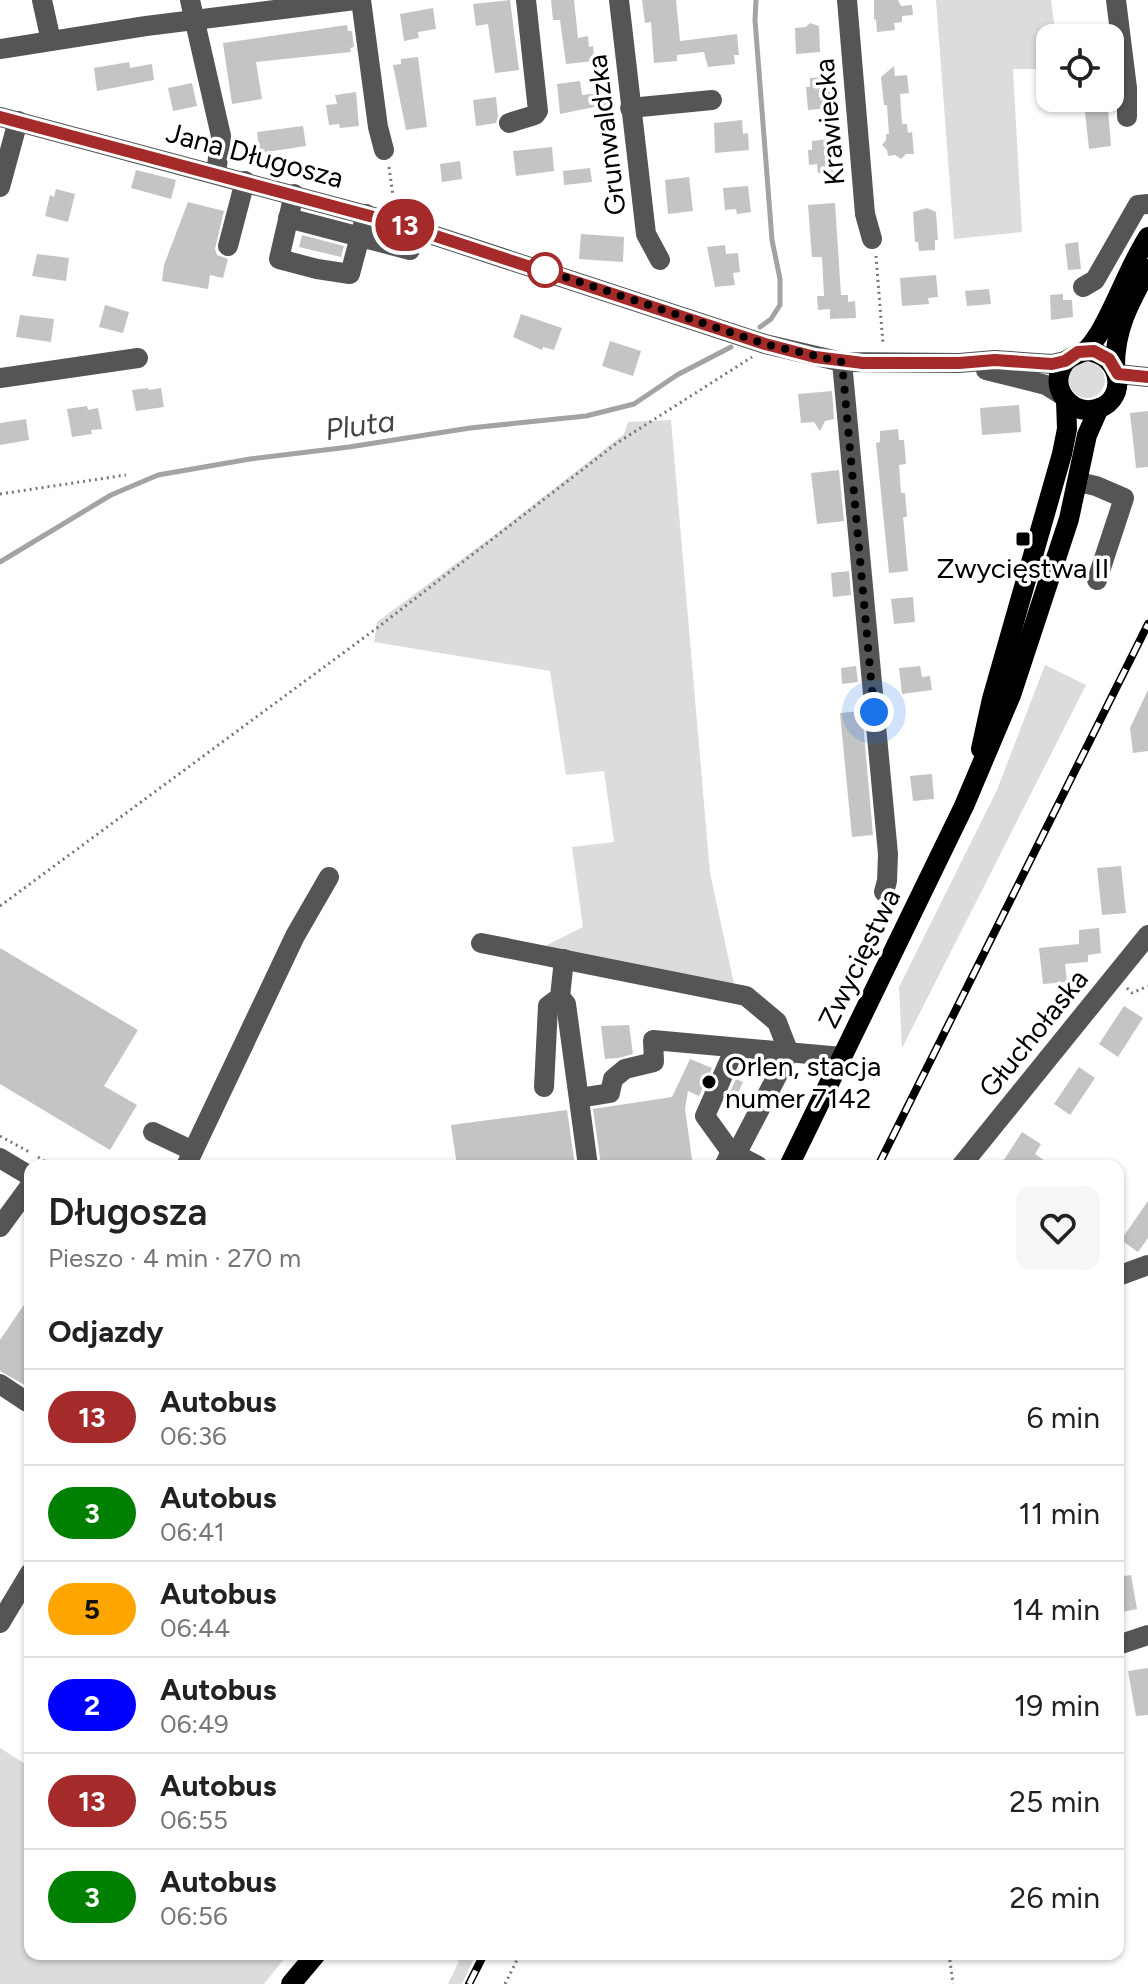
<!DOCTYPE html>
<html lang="pl">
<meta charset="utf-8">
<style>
:root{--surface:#fff;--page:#f6f6f6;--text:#222;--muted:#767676;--line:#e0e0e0}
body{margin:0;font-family:Figtree,sans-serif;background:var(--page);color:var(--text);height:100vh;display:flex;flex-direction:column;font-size:30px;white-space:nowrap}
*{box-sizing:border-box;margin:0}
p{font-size:26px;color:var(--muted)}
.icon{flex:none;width:44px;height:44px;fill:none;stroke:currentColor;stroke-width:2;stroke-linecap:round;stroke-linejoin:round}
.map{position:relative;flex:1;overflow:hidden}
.side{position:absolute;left:24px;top:1160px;width:1100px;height:800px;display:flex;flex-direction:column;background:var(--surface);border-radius:16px;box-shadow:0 2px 6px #0004}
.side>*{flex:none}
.badge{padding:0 16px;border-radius:26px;font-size:28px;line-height:52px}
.buttons{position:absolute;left:1036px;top:24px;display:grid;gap:16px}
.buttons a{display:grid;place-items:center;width:88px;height:88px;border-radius:16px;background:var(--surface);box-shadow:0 2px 6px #0004;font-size:40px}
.you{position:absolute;width:40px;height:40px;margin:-20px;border:6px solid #fff;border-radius:50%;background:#1a73e8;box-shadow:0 0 0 12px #1a73e833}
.map>.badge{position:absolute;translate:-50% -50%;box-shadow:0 0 0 4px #fff}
h2{padding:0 24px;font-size:30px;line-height:72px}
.round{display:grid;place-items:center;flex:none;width:84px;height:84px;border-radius:16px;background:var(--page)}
.overview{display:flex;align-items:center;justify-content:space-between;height:136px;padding:0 24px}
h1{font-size:38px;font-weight:600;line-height:60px}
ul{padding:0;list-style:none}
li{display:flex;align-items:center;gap:24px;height:96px;padding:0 24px;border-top:2px solid var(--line)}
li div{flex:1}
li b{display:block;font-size:30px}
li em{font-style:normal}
li .badge{min-width:88px;font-weight:700;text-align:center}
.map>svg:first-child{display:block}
.green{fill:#dcdcdc}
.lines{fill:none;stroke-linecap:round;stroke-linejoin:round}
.stream{stroke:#a3a3a3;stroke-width:5}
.building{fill:#c4c4c4}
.path{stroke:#777;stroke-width:3;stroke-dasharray:2 4;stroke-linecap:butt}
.minor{stroke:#555;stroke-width:20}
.major{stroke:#000;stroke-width:20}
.rail-casing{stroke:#000;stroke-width:8}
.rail{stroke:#fff;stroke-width:5;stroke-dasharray:15;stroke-linecap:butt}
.line-casing{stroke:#fff;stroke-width:18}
.line{stroke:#a52a2a;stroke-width:12}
.walk{stroke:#000;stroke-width:8;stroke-dasharray:0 14.4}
.stop-dot{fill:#fff;stroke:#a52a2a;stroke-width:4}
.poi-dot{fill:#000;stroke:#fff;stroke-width:3}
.labels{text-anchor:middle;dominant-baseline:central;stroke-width:7;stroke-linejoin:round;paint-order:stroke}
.street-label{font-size:28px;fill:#000;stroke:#fff}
.poi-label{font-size:28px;fill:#000;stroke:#fff}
.water-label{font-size:30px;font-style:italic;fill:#444;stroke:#fff}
</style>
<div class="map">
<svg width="1148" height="1984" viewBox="0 0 1148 1984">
<rect width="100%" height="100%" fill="#fff"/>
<g class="green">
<path d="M936,0h115l5,38h-6v31h-37l9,163 -68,7z"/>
<circle cx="1087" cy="380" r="18"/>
<path d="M671,420l39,453 24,111 -189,-38 38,-19 -11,-80 42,-5 -10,-71 -38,4 -16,-104 -176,-29 3,-20 116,-86 131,-102 4,-12z"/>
<path d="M1045,665l41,20 -184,363 -3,-61 98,-197z"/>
<path d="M0,1748l30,19v187h258l-24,30h-264z"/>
<path d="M444,1954h32l-14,30h-14l11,-23z"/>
</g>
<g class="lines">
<g class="stream">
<path d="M756,0l-1,20 17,220 8,39v26l-9,14 -11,8"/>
<path d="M0,562l111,-67 47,-20 92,-16 99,-12 121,-19 116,-12 48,-12 43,-29 54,-28"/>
</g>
</g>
<g class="building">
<path d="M510,0l9,70 -24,3 -7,-49 -12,2 -3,-22z"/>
<path d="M551,0h23l4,38 10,-2 1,11 4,-1 1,15 -28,3 -6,-44h-7z"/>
<path d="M642,0h34l4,41 57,-7 2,21h-5l1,9 -27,3 -4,-15 -27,3v6l-23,2 -3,-41 -6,1z"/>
<path d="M874,0h24l3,6 11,-1 1,10 -11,1v6l-8,1 1,7 -18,2 -1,-13 -2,1z"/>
<path d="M433,8l3,21 -18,3 1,6 -15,3 -4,-27z"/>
<path d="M810,23l9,3 1,26 -24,2 -1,-26 11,-1z"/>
<path d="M347,25l1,6h4l2,16 -4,1 1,4 -95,10 6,37 -30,5 -9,-61z"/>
<path d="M418,57l9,70 -21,3 -13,-65 8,-1v-5z"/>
<path d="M129,62l1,6 22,-4 2,16 -57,11 -3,-23z"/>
<path d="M894,66l1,10 12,-1 2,18 -9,1 2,30h5l1,9 4,-1 2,22h-8l-5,5 -6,-4 -7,1 -1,-6 -5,-5 4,-5v-6h3l-2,-29h-3l-3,-28z"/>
<path d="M825,77l1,9 3,-1 2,23 -23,2 -2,-23h4v-9z"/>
<path d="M580,81l2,14 26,-3 1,12 -49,10 -3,-30z"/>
<path d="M192,83l5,23 -24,5 -5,-23z"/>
<path d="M356,92l3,34 -19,2 -1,-4 -10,1 -3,-20 11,-1 -2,-9z"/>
<path d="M496,97l2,19 -2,7 -20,3 -3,-26z"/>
<path d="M1108,109l3,37 -22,3 -4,-37z"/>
<path d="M742,120l1,14 5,-1 1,17 -34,3 -1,-30z"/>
<path d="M303,126l3,20 -46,7 -3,-21z"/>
<path d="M830,139l3,33 -15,1 -1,-9 -8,1 -1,-15h4v-9z"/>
<path d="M552,147l2,24 -38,5 -3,-25z"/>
<path d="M460,161l2,18 -20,3 -2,-18z"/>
<path d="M590,168l2,14 -28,3 -1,-14z"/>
<path d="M136,170l40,10 -5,19 -40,-11z"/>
<path d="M689,177l4,34 -25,3 -3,-34z"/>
<path d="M748,186l3,26 -14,2 -1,-5 -11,1 -2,-22z"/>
<path d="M56,189l19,5 -7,28 -23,-6 5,-21 4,2z"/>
<path d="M188,202l36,9 -9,38 2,6 11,4 -5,19 -13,-3 -2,14 -46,-8 2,-16z"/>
<path d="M835,203l6,92h7v7l7,-1 1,17 -26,1v-10l-12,1 -1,-14h7l-2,-39h-10l-4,-52z"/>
<path d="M927,208l9,4 2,28h-3v10l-16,1 -1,-9h-3l-2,-30z"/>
<path d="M581,234l43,3 -1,25 -44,-3z"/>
<path d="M302,235l42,11 -3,11 -42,-10z"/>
<path d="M1078,242l3,27 -13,1 -3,-26z"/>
<path d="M725,245l1,9 12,-1 2,19 -7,1 2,12 -20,2 -8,-40z"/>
<path d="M37,254l32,4 -3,23 -34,-5z"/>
<path d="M936,275l2,22 -10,1 1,6 -27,2 -2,-28z"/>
<path d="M989,289l2,15 -24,2 -2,-15z"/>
<path d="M1063,294v6h9l1,17 -22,3 -1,-25z"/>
<path d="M105,305l24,7 -6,21 -24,-6z"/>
<path d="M521,314l41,14 -8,22 -11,-3 -1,3 -29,-13z"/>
<path d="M20,315l34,4 -3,23 -35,-5z"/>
<path d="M610,341l31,10 -8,25 -31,-10z"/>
<path d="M148,388l1,2 12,-2 3,19 -28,4 -4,-21z"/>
<path d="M832,391l2,28 -9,2 -5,10 -6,-9 -13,1 -3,-29z"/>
<path d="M1019,405l2,27 -39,3 -2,-27z"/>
<path d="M87,406l1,4 10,-2 4,21 -11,1 1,4 -20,3 -5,-28z"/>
<path d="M1148,411v56l-12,1 -6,-55z"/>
<path d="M26,419l3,21 -29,5v-22z"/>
<path d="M898,429l1,11h5l2,24 -7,1 2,28h4l2,24h-4l5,54 -19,2 -13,-130 4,-1v-11z"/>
<path d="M839,470l5,51 -27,3 -6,-51z"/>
<path d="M849,571l2,24 -18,2 -2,-24z"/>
<path d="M913,597l2,25 -21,2 -3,-25z"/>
<path d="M856,666l2,16 -16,2 -1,-16z"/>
<path d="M920,666l2,11 8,-1 2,14 -30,4 -3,-26z"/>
<path d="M1148,690v61l-15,2 -3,-25z"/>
<path d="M862,711l11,124 -21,2 -12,-124z"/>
<path d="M932,774l2,25 -21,2 -3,-25z"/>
<path d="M1121,866l5,47 -24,2 -5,-47z"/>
<path d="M1099,928l2,25 -13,2v7l-23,2 2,18 -24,2 -4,-36 40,-4v-14z"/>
<path d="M0,948l138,82 -34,56 33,19 -27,45 -110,-66z"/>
<path d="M1124,1006l19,12 -25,39 -19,-13z"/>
<path d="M629,1025l4,29 -15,4 -13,1 -4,-33z"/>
<path d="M690,1059l22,9 -13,28 -11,-5 -3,18 8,57h-92l-8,-57 79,-12z"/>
<path d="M1079,1067l16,11 -25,37 -16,-11z"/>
<path d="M736,1079l7,3 -13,28 -7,-3z"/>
<path d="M567,1110l8,56h-118l-6,-41z"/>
<path d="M1022,1132l19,12 -6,10 17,12h-52z"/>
<path d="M1148,1201v37l-10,14 -17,-12z"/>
<path d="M30,1296v92l-30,-17v-31z"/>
<path d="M1131,1575l6,34 -19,4v-36z"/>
<path d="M1148,1668v47l-12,1 -8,-45z"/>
</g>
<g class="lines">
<g class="path">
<path d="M389,167l5,36"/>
<path d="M876,256l7,88"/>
<path d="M0,494l126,-19"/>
<path d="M0,906l377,-278 240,-185 135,-86"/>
<path d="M1127,988l5,5 16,-7"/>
<path d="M0,1136l31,17"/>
<path d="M38,1157l14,9"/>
<path d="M949,1954l4,30"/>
<path d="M505,1984l15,-30"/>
</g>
<g class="minor">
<path d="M42,0l9,41"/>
<path d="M190,0l31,136 -5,37"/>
<path d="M361,0l17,127 6,23"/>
<path d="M619,0l27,234 14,26"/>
<path d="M847,0l18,214 7,25"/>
<path d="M1116,0l11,88v29"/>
<path d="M0,49l146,-23 209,-26"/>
<path d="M630,108l82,-8"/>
<path d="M0,117l396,106 369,121 77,18 117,1 36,-3 57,4 13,-3"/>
<path d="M509,123l26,-8 3,-4 -12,-111"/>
<path d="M0,187l18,-66"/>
<path d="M294,194l-15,65 38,10 33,5 16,-60"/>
<path d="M288,218l122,32"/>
<path d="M228,246l17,-65"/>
<path d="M1083,287l12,-7 43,-75 10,-1"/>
<path d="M842,362l46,492 -1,27 -3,11"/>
<path d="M986,370l60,15 16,10"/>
<path d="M1118,374l30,3"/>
<path d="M0,378l138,-20"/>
<path d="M1078,482l18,4 28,12 -27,82"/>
<path d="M481,943l265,53 31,26 12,31 -49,94 -9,5 -7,14"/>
<path d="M560,997l6,7 22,162"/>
<path d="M735,1048l-30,68 26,36 27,14"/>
<path d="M544,1087l4,-81 12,-9 4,-38"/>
<path d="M579,1098l31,-5 3,-14 12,-10 29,-7 -1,-22 189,17"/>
<path d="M153,1132l40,19"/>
<path d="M0,1158l30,18"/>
<path d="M186,1166l109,-230 34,-59"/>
<path d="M961,1166l187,-231"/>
<path d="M0,1227l30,-41"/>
<path d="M1118,1276l30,-11"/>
<path d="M0,1384l27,18"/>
<path d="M0,1623l30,-50"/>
<path d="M1118,1645l30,-10"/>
</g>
<g class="major">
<path d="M1085,351c40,2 44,55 6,59 -22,2 -39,-21 -30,-41 5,-12 14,-13 24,-18 6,-4 11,-13 15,-19 18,-31 29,-65 48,-95"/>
<path d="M1115,366c0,-38 15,-64 33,-97"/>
<path d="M981,749l11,-50 70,-245 5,-25 -1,-28"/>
<path d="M789,1166l175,-360 47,-111 58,-176 18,-84 12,-27"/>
<path d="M291,1984l25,-30"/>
</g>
<defs>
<g id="rail">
<path d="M878,1166l270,-542"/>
<path d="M469,1984l15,-30"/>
</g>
</defs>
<use href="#rail" class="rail-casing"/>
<use href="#rail" class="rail"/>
</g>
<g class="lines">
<defs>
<path id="line" d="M0,117l396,106 369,121 50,13 48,6h96l36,-3 57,4 13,-3 13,-9 16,-1 15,8 9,15 30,3"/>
</defs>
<use href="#line" class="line-casing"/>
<use href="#line" class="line"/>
<path class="walk" d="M545,270l-10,-3 230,77 77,18 32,350"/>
</g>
<circle class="stop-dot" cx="545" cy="270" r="16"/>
<g class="poi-dot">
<rect x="1015" y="531" width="16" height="16" rx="4"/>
<circle cx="709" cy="1082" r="8"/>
</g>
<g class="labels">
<g class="street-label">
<text transform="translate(829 122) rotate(-95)">Krawiecka</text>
<text transform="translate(606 135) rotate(-97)">Grunwaldzka</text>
<text transform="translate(255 155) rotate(15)">Jana Długosza</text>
<text transform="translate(859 958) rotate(-64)">Zwycięstwa</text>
<text transform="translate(1033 1033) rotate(-51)">Głuchołaska</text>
</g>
<g class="poi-label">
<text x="1023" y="568">Zwycięstwa II</text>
<text x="725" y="1066" text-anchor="start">Orlen, stacja<tspan x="725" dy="32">numer 7142</tspan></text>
</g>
<g class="water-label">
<text transform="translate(360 425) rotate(-8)">Pluta</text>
</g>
</g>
</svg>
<div class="buttons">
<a><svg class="icon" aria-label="locate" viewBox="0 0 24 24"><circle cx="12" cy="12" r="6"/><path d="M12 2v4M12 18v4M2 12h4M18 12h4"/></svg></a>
</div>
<div class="you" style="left:874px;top:712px"></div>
<b class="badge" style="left:405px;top:225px;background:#a52a2a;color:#fff">13</b>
<section class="side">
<div class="overview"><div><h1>Długosza</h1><p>Pieszo · 4 min · 270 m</p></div><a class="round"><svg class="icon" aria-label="heart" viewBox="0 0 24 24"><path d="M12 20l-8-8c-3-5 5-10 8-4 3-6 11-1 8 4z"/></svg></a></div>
<h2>Odjazdy</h2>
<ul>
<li><span class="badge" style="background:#a52a2a;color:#fff">13</span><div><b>Autobus</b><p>06:36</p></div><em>6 min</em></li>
<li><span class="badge" style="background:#008000;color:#fff">3</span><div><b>Autobus</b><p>06:41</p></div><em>11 min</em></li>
<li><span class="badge" style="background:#ffa500;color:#111">5</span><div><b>Autobus</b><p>06:44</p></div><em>14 min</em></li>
<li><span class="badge" style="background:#00f;color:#fff">2</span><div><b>Autobus</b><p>06:49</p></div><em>19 min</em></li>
<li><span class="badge" style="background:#a52a2a;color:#fff">13</span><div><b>Autobus</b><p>06:55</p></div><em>25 min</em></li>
<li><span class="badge" style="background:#008000;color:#fff">3</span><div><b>Autobus</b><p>06:56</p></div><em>26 min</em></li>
</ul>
</section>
</div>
